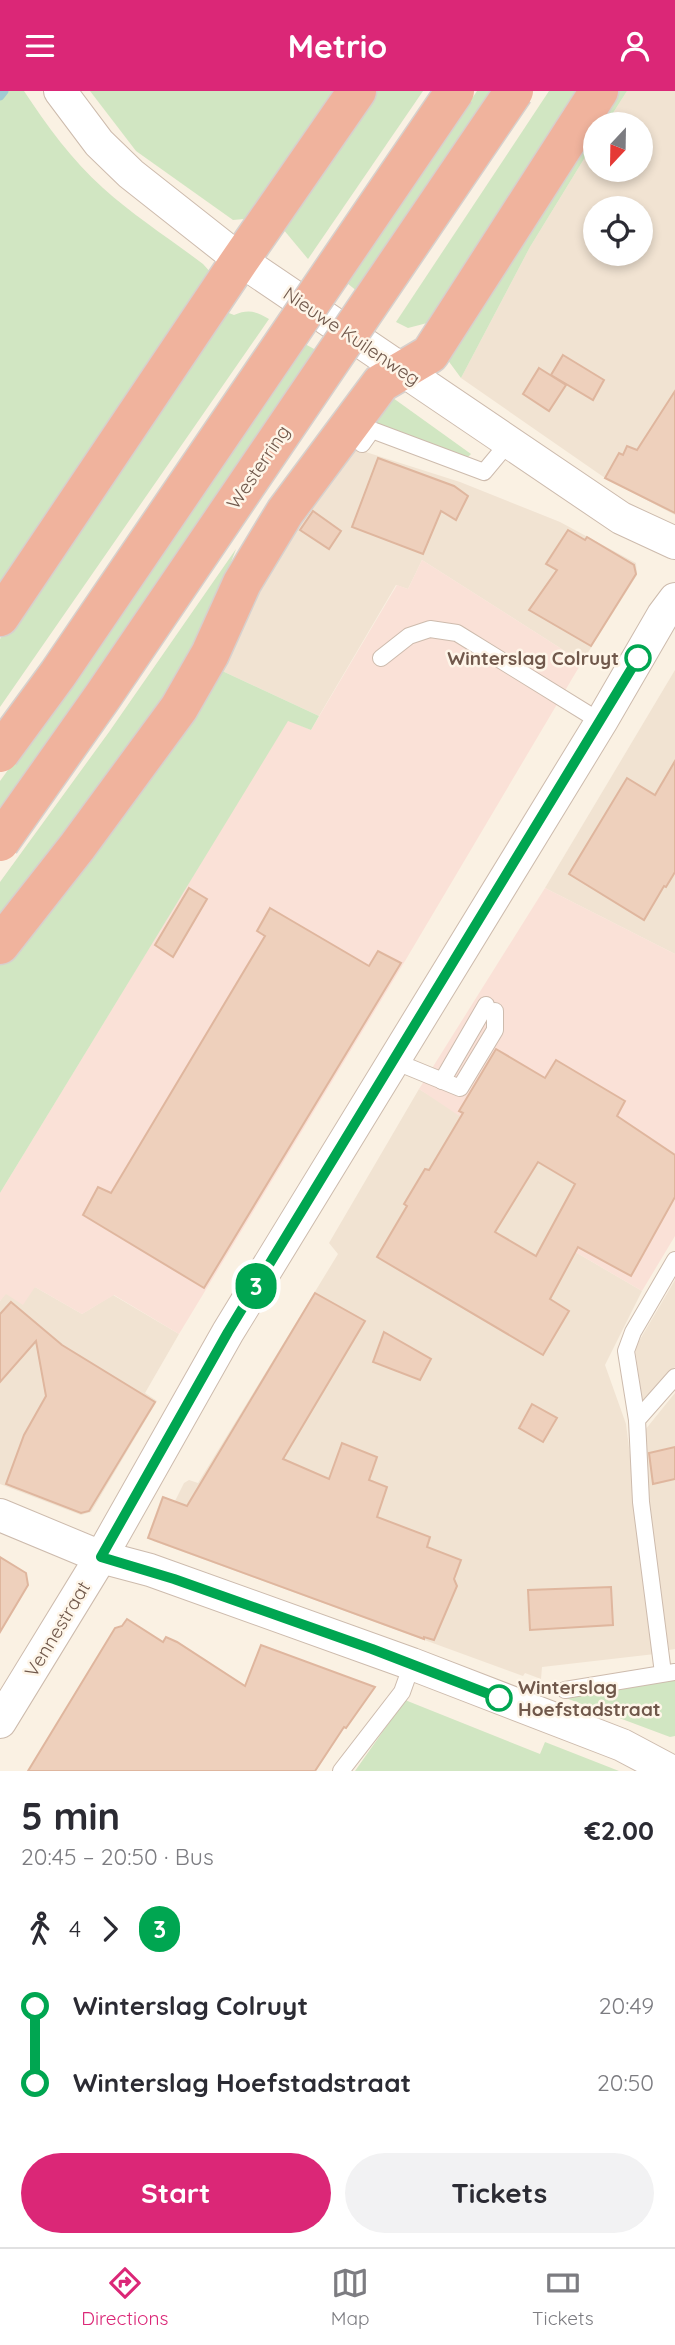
<!DOCTYPE html>
<meta charset="utf-8">
<style>
:root{--surface:#fff;--page:#f2f2f3;--text:#2b2b33;--muted:#7c7c81;--line:#e1e1e2;--accent:#db2777}
body{margin:0;font-family:Quicksand,sans-serif;background:var(--page);color:var(--text);height:100vh;display:flex;flex-direction:column;font-size:26px;white-space:nowrap}
*{box-sizing:border-box;margin:0}
p{font-size:23px;color:var(--muted)}
.icon{flex:none;width:38px;height:38px;fill:none;stroke:currentColor;stroke-width:2;stroke-linecap:round;stroke-linejoin:round}
.map{position:relative;height:1680px;overflow:hidden}
.sheet{display:flex;flex-direction:column;background:var(--surface);flex:1}
.sheet>*{flex:none}
.badge{padding:0 14px;border-radius:23px;font-size:24px;line-height:46px}
.needle{width:46px;rotate:202deg}
.buttons{position:absolute;left:583px;top:21px;display:grid;gap:14px}
.buttons a{display:grid;place-items:center;width:70px;height:70px;border-radius:50%;background:var(--surface);box-shadow:0 4px 10px #0003;font-size:35px}
.map>.badge{position:absolute;translate:-50% -50%;box-shadow:0 0 0 4px #fff}
.legs{display:flex;align-items:center;gap:10px;height:77px;padding:0 21px;font-size:23px}
.legs p{margin-inline-start:auto}
.head{display:flex;align-items:center;justify-content:space-between;height:119px;padding:0 21px}
h1{font-size:38px;font-weight:800;line-height:52px}
.button{display:flex;gap:14px;margin-top:auto;padding:14px 21px}
.button a{flex:1;height:80px;border-radius:42px;background:var(--accent);color:#fff;font-size:28px;font-weight:800;line-height:80px;text-align:center}
.button a+a{background:var(--page);color:var(--text)}
ul{padding:0 21px;list-style:none}
li{display:flex;align-items:center;gap:24px;height:77px;font-size:26px}
li i{display:grid;place-items:center;width:10px;height:100%;margin:0 9px;background:currentColor}
li i::after{content:'';width:18px;height:18px;margin:-9px;border:5px solid;border-radius:50%;background:var(--surface)}
li p{margin-inline-start:auto}
li:first-child i{background:linear-gradient(#0000 50%,currentColor 0)}
li:last-child i{background:linear-gradient(currentColor 50%,#0000 0)}
header{display:flex;justify-content:space-between;align-items:center;height:91px;padding:0 21px;background:var(--accent);color:#fff;font-size:32px;font-weight:800}
.tabs{display:flex;justify-content:space-around;align-items:center;height:98px;border-top:2px solid var(--line);background:var(--surface);font-size:19px;color:var(--muted)}
.tabs a{display:grid;justify-items:center;gap:4px}
.tabs .current{color:var(--accent)}
.map>svg:first-child{display:block}
.residential{fill:#f1e3d2;fill-rule:evenodd}
.commercial{fill:#fae1d7}
.green{fill:#d1e6c2}
.lines{fill:none;stroke-linecap:round;stroke-linejoin:round}
.stream{stroke:#a0cbd3;stroke-width:9}
.building{fill:#eed0bc;stroke:#dfb69e;stroke-width:2;fill-rule:evenodd}
.lane-casing{stroke:#cdbbad;stroke-width:18}
.street-casing{stroke:#cdbbad;stroke-width:34}
.highway-casing{stroke:#d7d0cd;stroke-width:41}
.lane{stroke:#fff;stroke-width:16}
.street{stroke:#fff;stroke-width:32}
.highway{stroke:#f0b39d;stroke-width:38}
.highway-bridge-casing{stroke:#d7d0cd;stroke-width:41;stroke-linecap:butt}
.highway-bridge{stroke:#f0b39d;stroke-width:38}
.line-1-casing{stroke:#fff;stroke-width:16}
.line-1{stroke:#00a651;stroke-width:10}
.stop-1-dot{fill:#fff;stroke:#00a651;stroke-width:3.5}
.labels{text-anchor:middle;dominant-baseline:central;stroke-width:5;stroke-linejoin:round;paint-order:stroke}
.street-label{font-size:19px;fill:#70584b;stroke:#fef5e8}
.stop-label{font-size:19px;font-weight:bold;fill:#70584b;stroke:#fef5e8;text-anchor:end}
</style>
<header><svg class="icon" aria-label="menu" viewBox="0 0 24 24"><path d="M4 6h16M4 12h16M4 18h16"/></svg>Metrio<svg class="icon" aria-label="person" viewBox="0 0 24 24"><circle cx="12" cy="8" r="4"/><path d="M4 21q1-7 8-7t8 7"/></svg></header>
<div class="map">
<svg width="675" height="1680" viewBox="0 0 675 1680">
<rect width="100%" height="100%" fill="#faf1e3"/>
<g class="residential">
<path d="M627,0h48v424l-70,-37 -144,-100 69,-131 65,-106v29h45v-46h-34zM595,117h45v46h-45z"/>
<path d="M350,356l110,35 100,40 76,41 1,12 -55,87 -160,-102 -14,29 -12,-4 -77,131 -101,-47 48,-95z"/>
<path d="M675,579v284l-130,-66z"/>
<path d="M419,998l156,95 -27,52 94,55 -37,74 21,59 29,230 -113,13 -1,12 -16,-6 -2,3 -370,-135 -4,-9 13,-36 13,5 9,-18 5,-3 9,3 140,-229 -9,-11z"/>
<path d="M675,1189v87l-32,38 -8,-57z"/>
<path d="M35,1196l47,27 31,-19 66,39 -34,59 12,8 -66,111 -10,3 -81,-31v-183l5,-7z"/>
<path d="M675,1302v256l-6,1 -27,-195 3,-25z"/>
</g>
<g class="commercial">
<path d="M422,469l160,102 -177,299 -226,373 -65,-39 -32,19 -47,-27 -12,18 -17,-11 -6,7v-108l288,-473 23,10 86,-145 11,4z"/>
<path d="M545,797l130,66v282l-33,55 -94,-55 27,-52 -114,-67 -42,-28z"/>
</g>
<g class="green">
<path d="M0,0h24c23,35 48,69 79,97 31,28 67,51 100,76l9,10 -212,319z"/>
<path d="M90,0h252l-85,120 -13,8 -11,1 -97,-69z"/>
<path d="M370,0h53l-115,168 -30,-36z"/>
<path d="M477,0h16l-135,201 -11,-9z"/>
<path d="M549,0h37l-155,231 -23,6 -12,-6z"/>
<path d="M614,0h13l-21,33h-11v17l-65,106 -69,131 -14,-19z"/>
<path d="M221,219l13,5c14,-6 22,-4 35,4l-269,388v-68z"/>
<path d="M305,253l11,6 -151,223 -165,237v-29l84,-116z"/>
<path d="M393,307l78,56 -4,4 -98,-38z"/>
<path d="M236,458l-35,93 -117,179 -84,103v-42l109,-150z"/>
<path d="M218,578l101,47 -8,14 -23,-9 -288,472v-231z"/>
<path d="M675,1588v57l-5,1 -123,-46 4,-8 29,10z"/>
<path d="M405,1609l135,54 5,-12 74,29h-264z"/>
</g>
<g class="lines">
<path class="stream" d="M0,5l4,-5"/>
</g>
<g class="building">
<path d="M563,264l41,25 -11,20 -42,-25z"/>
<path d="M539,277l27,17 -17,26 -26,-17z"/>
<path d="M675,300v122l-70,-35 14,-25 4,2 4,-9 10,4z"/>
<path d="M378,367l76,28 14,10 -12,24 -15,-9 -18,43 -71,-27z"/>
<path d="M313,420l28,20 -12,18 -29,-19z"/>
<path d="M568,439l17,10 2,-3 47,28 2,9 -45,72 -62,-36 28,-40 -11,-6z"/>
<path d="M675,670v111l-9,15 -2,-1 -20,34 -75,-46 58,-96 28,17z"/>
<path d="M189,797l18,11 -34,58 -18,-12z"/>
<path d="M270,817l99,58 9,-15 23,12 -197,325 -121,-73 15,-28 13,6 154,-257 -8,-5z"/>
<path d="M496,958l49,29 11,-18 69,41 -8,15 58,39v42l-44,79 -53,-29 -28,52 19,12 -26,44 -166,-98 30,-51 -3,-2 21,-35 4,1 34,-57 -4,-2zM538,1071l37,22 -39,72 -41,-24z"/>
<path d="M315,1202l50,28 -82,138 46,20 13,-36 35,14 -8,23 18,7 -10,30 53,20 -3,10 34,13 -7,19 3,7 -23,54 -10,-3v2l-276,-101 15,-41 24,9z"/>
<path d="M11,1211l51,43 93,57 -66,109 -8,2 -75,-29 18,-49 22,-39 -10,-55 -36,41v-68z"/>
<path d="M384,1241l47,27 -11,21 -47,-18z"/>
<path d="M532,1313l25,14 -14,24 -24,-14z"/>
<path d="M675,1356v32l-22,5 -4,-31z"/>
<path d="M0,1466l26,16 2,12 -28,47z"/>
<path d="M611,1496l2,38 -83,5 -2,-40z"/>
<path d="M127,1528l36,23 3,-5 11,5 68,44 16,-41 114,42 -29,41 -2,-1 -29,44h-287l87,-143 7,-2z"/>
</g>
<g class="lines">
<defs>
<g id="lane">
<path d="M362,353l10,-14 112,42 25,-30"/>
<path d="M381,567l28,-22 21,-7 27,4 144,89"/>
<path d="M394,970l66,27 35,-58v-19"/>
<path d="M442,990l44,-76"/>
<path d="M637,1329l-11,-69 7,-19 42,-72"/>
<path d="M663,1582l-22,-171 -4,-82 38,-43"/>
<path d="M565,1599l110,-18"/>
<path d="M341,1680l61,-79 10,-28"/>
</g>
<g id="street">
<path d="M60,0l39,52 32,31 109,86 381,258 54,25"/>
<path d="M0,1424l101,42 49,13 262,94 210,81 49,26"/>
<path d="M0,1631l101,-165 127,-225 373,-610 62,-107 12,-16"/>
</g>
<g id="highway">
<path d="M0,526l240,-357 117,-169"/>
<path d="M0,854l77,-98 102,-139 31,-54 32,-71 43,-71 96,-129 49,-29 169,-263"/>
</g>
</defs>
<use href="#lane" class="lane-casing"/>
<use href="#street" class="street-casing"/>
<use href="#highway" class="highway-casing"/>
<use href="#lane" class="lane"/>
<use href="#street" class="street"/>
<use href="#highway" class="highway"/>
<defs>
<g id="highway-bridge">
<path d="M0,662l58,-79 397,-583"/>
<path d="M0,751l103,-146 411,-605"/>
</g>
</defs>
<use href="#highway-bridge" class="highway-bridge-casing"/>
<use href="#highway-bridge" class="highway-bridge"/>
</g>
<g class="lines">
<defs>
<path id="line-1" d="M499,1607l-127,-49 -198,-70 -73,-22 127,-225 410,-674"/>
</defs>
<use href="#line-1" class="line-1-casing"/>
<use href="#line-1" class="line-1"/>
</g>
<g class="stop-1-dot">
<circle cx="638" cy="567" r="12"/>
<circle cx="499" cy="1607" r="12"/>
</g>
<g class="labels">
<g class="street-label">
<text transform="translate(352 245) rotate(34)">Nieuwe Kuilenweg</text>
<text transform="translate(258 376) rotate(-56)">Westerring</text>
<text transform="translate(57 1538) rotate(-59)">Vennestraat</text>
</g>
<g class="stop-label">
<text x="619" y="567">Winterslag Colruyt</text>
<text x="518" y="1596" text-anchor="start">Winterslag<tspan x="518" dy="22">Hoefstadstraat</tspan></text>
</g>
</g>
</svg>
<div class="buttons">
<a><svg class="needle" viewBox="-14 -14 28 28"><path d="M0-13l5 13h-10z" fill="#e53935"/><path d="M0 13l5-13h-10z" fill="#7c7c81"/></svg></a>
<a><svg class="icon" aria-label="locate" viewBox="0 0 24 24"><circle cx="12" cy="12" r="6"/><path d="M12 2v4M12 18v4M2 12h4M18 12h4"/></svg></a>
</div>
<b class="badge" style="left:256px;top:1195px;background:#00a651;color:#fff">3</b>
</div>
<section class="sheet">
<div class="head"><div><h1>5 min</h1><p>20:45 – 20:50 · Bus</p></div><b>€2.00</b></div>
<div class="legs"><svg class="icon" aria-label="walk" viewBox="0 0 24 24"><circle cx="13" cy="4" r="2"/><path d="M13 8l-2 6 4 7M11 14l-3 7M7 12l3-4h3l4 4"/></svg>4<svg class="icon" aria-label="forward" viewBox="0 0 24 24"><path d="M9 5l7 7-7 7"/></svg><b class="badge" style="background:#00a651;color:#fff">3</b></div>
<ul>
<li><i style="color:#00a651"></i><b>Winterslag Colruyt</b><p>20:49</p></li>
<li><i style="color:#00a651"></i><b>Winterslag Hoefstadstraat</b><p>20:50</p></li>
</ul>
<div class="button"><a>Start</a><a>Tickets</a></div>
</section>
<nav class="tabs">
<a class="current"><svg class="icon" aria-label="directions" viewBox="0 0 24 24"><path d="M12 3l9 9-9 9-9-9zM9 14v-3h6M13 9l2 2-2 2"/></svg>Directions</a>
<a><svg class="icon" aria-label="map" viewBox="0 0 24 24"><path d="M3 6l6-2 6 2 6-2v14l-6 2-6-2-6 2zM9 4v14M15 6v14"/></svg>Map</a>
<a><svg class="icon" aria-label="tickets" viewBox="0 0 24 24"><path d="M3 7h18v10H3zM15 7v10"/></svg>Tickets</a>
</nav>
